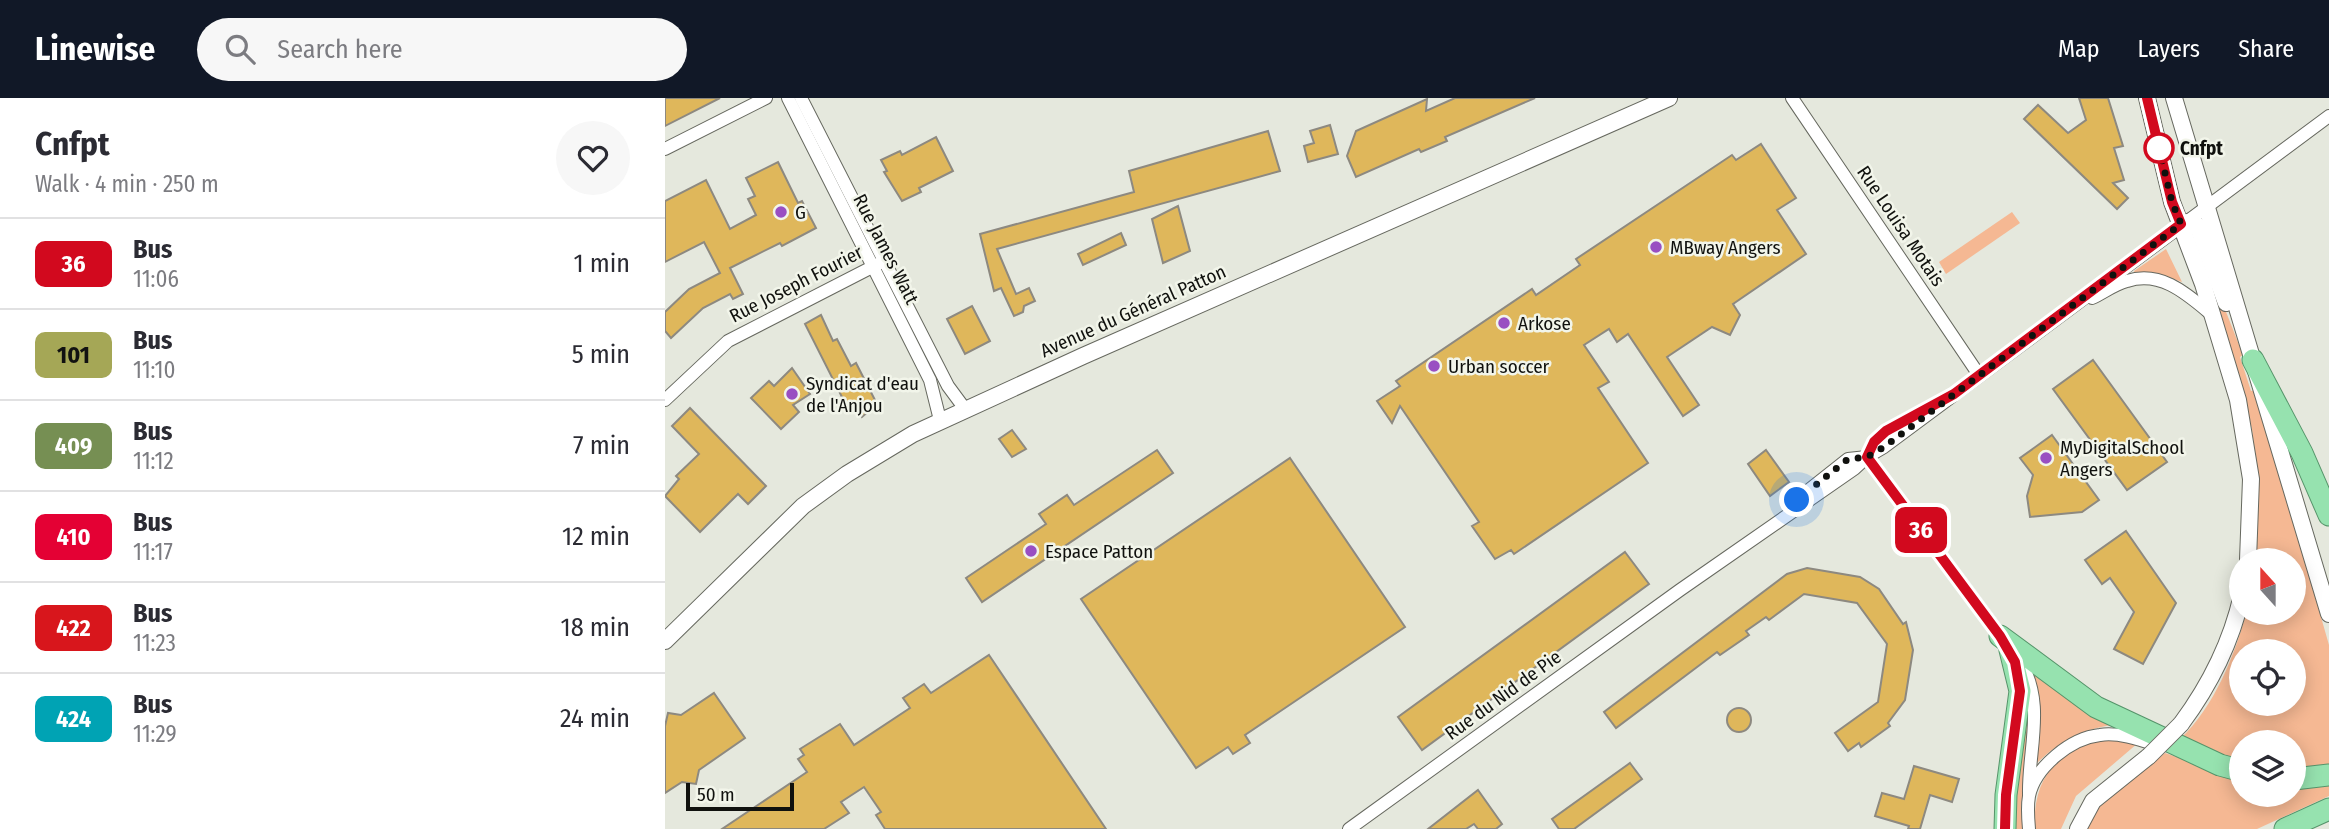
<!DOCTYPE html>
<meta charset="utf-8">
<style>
:root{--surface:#fff;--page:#f7f7f7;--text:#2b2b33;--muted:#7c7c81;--line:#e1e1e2;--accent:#111827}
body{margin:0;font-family:"Fira Sans Condensed",sans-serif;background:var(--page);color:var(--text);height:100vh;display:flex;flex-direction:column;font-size:26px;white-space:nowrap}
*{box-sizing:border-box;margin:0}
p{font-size:23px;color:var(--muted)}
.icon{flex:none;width:38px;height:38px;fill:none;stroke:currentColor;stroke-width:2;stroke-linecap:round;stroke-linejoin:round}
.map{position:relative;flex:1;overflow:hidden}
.side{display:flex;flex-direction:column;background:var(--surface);width:665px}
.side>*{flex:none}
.badge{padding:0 14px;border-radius:10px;font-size:24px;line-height:46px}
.needle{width:46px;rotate:339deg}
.fabs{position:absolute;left:1564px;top:450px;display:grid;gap:14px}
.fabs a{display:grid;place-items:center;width:77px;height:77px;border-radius:50%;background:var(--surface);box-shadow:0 4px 18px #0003;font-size:35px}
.scale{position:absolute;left:21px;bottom:18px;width:108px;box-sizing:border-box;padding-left:7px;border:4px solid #10110e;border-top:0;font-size:19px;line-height:24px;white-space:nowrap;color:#10110e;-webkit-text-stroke:5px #f2f5ea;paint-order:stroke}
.you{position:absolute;width:35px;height:35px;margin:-18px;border:5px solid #fff;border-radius:50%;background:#1a73e8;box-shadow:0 0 0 10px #1a73e833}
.map>.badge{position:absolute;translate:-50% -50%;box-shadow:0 0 0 4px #fff}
.round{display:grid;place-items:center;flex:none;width:74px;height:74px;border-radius:37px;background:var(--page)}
.head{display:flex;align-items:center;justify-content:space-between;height:119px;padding:0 35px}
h1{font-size:33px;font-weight:700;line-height:52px}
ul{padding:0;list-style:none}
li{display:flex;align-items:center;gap:21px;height:91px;padding:0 35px;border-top:2px solid var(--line)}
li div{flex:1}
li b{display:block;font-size:26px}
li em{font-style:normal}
li .badge{min-width:77px;font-weight:700;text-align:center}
header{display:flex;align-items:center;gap:42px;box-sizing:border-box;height:98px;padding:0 35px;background:var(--accent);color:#fff}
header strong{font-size:33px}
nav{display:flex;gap:38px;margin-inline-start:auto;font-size:24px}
.search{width:490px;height:63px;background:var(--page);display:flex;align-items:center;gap:18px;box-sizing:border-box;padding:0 24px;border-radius:38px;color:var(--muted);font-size:26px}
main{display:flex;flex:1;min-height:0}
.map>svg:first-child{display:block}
.green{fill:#f5b893;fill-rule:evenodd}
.building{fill:#dfb75b;stroke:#8d8980;stroke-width:2}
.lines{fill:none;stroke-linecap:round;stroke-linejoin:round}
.minor-casing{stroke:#66685f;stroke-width:14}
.tertiary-casing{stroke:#66685f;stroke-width:18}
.trunk-casing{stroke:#56946a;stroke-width:23}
.minor{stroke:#fff;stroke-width:12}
.tertiary{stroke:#fff;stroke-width:16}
.trunk{stroke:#96e2af;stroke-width:21}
.tertiary-bridge-casing{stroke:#66685f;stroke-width:18;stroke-linecap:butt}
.tertiary-bridge{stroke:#fff;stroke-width:16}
.line-casing{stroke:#fff;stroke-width:16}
.line{stroke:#d2091e;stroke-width:10}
.walk{stroke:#10110e;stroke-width:7;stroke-dasharray:0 12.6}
.stop-dot{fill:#fff;stroke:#d2091e;stroke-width:3.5}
.poi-dot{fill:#994fc2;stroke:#f2f5ea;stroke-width:2.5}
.labels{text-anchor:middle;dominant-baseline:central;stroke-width:5;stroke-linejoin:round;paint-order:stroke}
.stop-label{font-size:19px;font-weight:bold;fill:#10110e;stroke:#f2f5ea;text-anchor:start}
.poi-label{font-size:19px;fill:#10110e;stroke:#f2f5ea;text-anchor:start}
.street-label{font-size:19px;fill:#10110e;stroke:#f2f5ea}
</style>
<header>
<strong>Linewise</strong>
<div class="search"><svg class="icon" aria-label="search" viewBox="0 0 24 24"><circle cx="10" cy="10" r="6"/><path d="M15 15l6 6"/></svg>Search here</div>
<nav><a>Map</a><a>Layers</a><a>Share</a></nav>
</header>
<main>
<section class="side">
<div class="head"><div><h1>Cnfpt</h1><p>Walk · 4 min · 250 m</p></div><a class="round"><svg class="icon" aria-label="heart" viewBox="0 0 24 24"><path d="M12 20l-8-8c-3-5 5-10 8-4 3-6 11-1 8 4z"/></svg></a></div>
<ul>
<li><span class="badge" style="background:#d2091e;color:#fff">36</span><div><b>Bus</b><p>11:06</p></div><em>1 min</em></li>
<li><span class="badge" style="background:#a5a756;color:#111">101</span><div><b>Bus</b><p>11:10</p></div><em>5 min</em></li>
<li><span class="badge" style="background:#768f53;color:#fff">409</span><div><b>Bus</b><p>11:12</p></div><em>7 min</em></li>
<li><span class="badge" style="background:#e40134;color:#fff">410</span><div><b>Bus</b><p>11:17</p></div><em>12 min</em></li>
<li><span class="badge" style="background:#d8161c;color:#fff">422</span><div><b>Bus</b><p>11:23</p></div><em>18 min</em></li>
<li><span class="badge" style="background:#00a3b4;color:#fff">424</span><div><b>Bus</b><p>11:29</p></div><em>24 min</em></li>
</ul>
</section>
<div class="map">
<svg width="1664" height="731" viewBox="0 0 1664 731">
<rect width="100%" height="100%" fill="#e5e8dd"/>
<g class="green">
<path d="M1347,114l8,11 -74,51 -7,-12z"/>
<path d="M1501,151l16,33 -20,-7 -27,-1 -1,-3z"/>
<path d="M1554,196l24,61 -3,2 11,34 5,-1 73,255v125l-35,3v-31h-52v22l-61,-26c33,-31 54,-83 65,-125l48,-1v-52h-37l-1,-96 -4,-35 -37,-134zM1577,553h52v53h-52z"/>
<path d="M1373,572l75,55c-32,4 -54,17 -76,38 1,-31 6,-58 -4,-89z"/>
<path d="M1363,596l1,52 -8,60 2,23h-13z"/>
<path d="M1437,641l36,4 -62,53 -15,33h-26c-3,-49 20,-77 67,-90z"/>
<path d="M1500,655l77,26v15h52v-8l35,-3v13l-72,33h-171l15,-25z"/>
</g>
<g class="building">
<path d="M0,0h55l-55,28z"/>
<path d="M790,0h80l-90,39 2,4 -26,11 -2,-3 -63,28 -9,-21 9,-25 71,-32 -1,12z"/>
<path d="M1414,0h29l15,48 -9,2 10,32 -11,3 15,15 -11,11 -93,-90 14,-14 30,28 18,-13z"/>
<path d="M665,27l8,29 -30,8 -4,-16 10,-3 -4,-12z"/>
<path d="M603,33l12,40 -283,78 19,45 13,-6 6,13 -11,5 -1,6 -9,4 -13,-28 -7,3 -14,-57 154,-42 -5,-21z"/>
<path d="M271,39l17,34 -34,17 2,4 -19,9 -18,-29 3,-1 -6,-11 19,-9 2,4z"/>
<path d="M1096,46l35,54 -19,12 29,44 -73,50 7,11 -10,20 -18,-8 -45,30 32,48 -16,11 -55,-82 -11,8 -8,-13 -25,16 25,37 -11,6 50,75 -134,91 -3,-4 -16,9 -23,-33 7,-4 -79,-116 -8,17 -15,-22 23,-15 -4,-5 136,-92 4,6 44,-30 -4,-6 156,-104 4,5z"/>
<path d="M113,64l20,41 4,-2 14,27 -34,18 -2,-3 -50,25 13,26 -10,5 -3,-5 -27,14 -32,30 -6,-7v-19l24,-23 31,-16 -16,-31 -39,20v-61l41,-21 24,49 26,-14 -8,-16 7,-3 -9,-18z"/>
<path d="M513,108l12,45 -27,12 -11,-44z"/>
<path d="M456,135l5,12 -43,20 -5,-11z"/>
<path d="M307,208l18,35 -25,13 -18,-35z"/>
<path d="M156,217l12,26 4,-2 14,27 5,-3 21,41 -15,13 -4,-8 -8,4 -45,-89z"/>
<path d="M1428,262l74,102 -40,28 -74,-101z"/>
<path d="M127,270l18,26 -17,11 6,7 -18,17 -30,-31 18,-17 5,5z"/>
<path d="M25,310l76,78 -18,18 -10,-10 -38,38 -35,-36 14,-17 -3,-3 23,-22 -27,-28z"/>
<path d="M347,332l14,19 -14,8 -13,-18z"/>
<path d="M1387,337l47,65 -17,12 -52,5 -3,-21 6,-21 -13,-17z"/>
<path d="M492,352l16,23 -191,129 -16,-24 80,-54 -7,-10 28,-19 7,10z"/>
<path d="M1101,352l23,32 -19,14 -22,-32z"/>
<path d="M625,360l115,169 -160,108 5,8 -17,11 -5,-7 -32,21 -115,-169z"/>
<path d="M1461,433l50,72 -33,61 -29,-15 20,-37 -24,-34 -8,6 -17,-24z"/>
<path d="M960,454l24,32 -227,166 -24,-33z"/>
<path d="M1142,470l53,9 19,12 24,35 3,-2 7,28 -8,50 -17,23 2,3 -29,21 -2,-4 -11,8 -13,-18 43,-31 9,-58 -30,-41 -53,-9 -35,26 -3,-3 -20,14 3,4 -29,20 -3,-3 -101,76 -12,-16 183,-138z"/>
<path d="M324,557l117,174h-221l-9,-14 5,-3 -17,-25 -23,15 8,11 -25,16h-102l85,-57 -9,-13 6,-4 -4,-6 40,-25 14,21 56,-37 -7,-10 21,-14 7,9z"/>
<path d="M49,595l31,45 -46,32 -3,14 -14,-2 -17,11v-67l3,-13 13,2z"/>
<circle cx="1074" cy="622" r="12"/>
<path d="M965,665l12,16 -68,50h-15l-7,-10z"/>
<path d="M1249,668l45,13 -7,23 -22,-7 -10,34h-12l1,-3 -34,-10 7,-23 22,6z"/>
<path d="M813,692l24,34 -6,5h-18l-4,-5 -8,5h-38z"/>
</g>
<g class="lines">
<defs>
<g id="minor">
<path d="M123,0l142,282 10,40"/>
<path d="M136,0l147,288 17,23"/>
<path d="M1127,0l187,277"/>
<path d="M0,51l101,-51"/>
<path d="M1427,200c11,-5 23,-14 35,-17 34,-11 60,13 84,33"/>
<path d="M0,302l63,-59 152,-78"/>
<path d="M1202,359l136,182"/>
<path d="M1202,359c11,-25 31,-33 54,-45"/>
<path d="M1135,399l48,-38 19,-2"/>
<path d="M1355,563c26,43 8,88 9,133"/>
<path d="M684,731l331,-239 174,-121 13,-12 17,-10 445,-331"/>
<path d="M1364,731c-1,-11 -2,-22 0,-33 6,-29 42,-58 71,-61 19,-3 41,5 59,11"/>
</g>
<g id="tertiary">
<path d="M1482,0l25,104 31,82 35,116 13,79 -3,81"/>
<path d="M1509,0l155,516"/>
<path d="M1515,126l12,-3 5,4 29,78"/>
<path d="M0,543l138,-135 44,-32 66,-40 170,-78 586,-258"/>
<path d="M1516,626c29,-39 50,-81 61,-129"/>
<path d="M1413,731l15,-28 56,-45"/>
</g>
<g id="trunk">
<path d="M1588,262l49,93 27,62"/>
<path d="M1335,538l96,71 124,58 22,6"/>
<path d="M1629,681l35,-4"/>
<path d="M1340,731l1,-34 14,-104 -10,-41"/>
<path d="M1620,731l44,-20"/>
</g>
</defs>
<use href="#minor" class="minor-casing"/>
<use href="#tertiary" class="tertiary-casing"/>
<use href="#trunk" class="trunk-casing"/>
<use href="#minor" class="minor"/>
<use href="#tertiary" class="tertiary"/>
<use href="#trunk" class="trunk"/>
<defs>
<path id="tertiary-bridge" d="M1484,658l32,-32"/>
</defs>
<use href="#tertiary-bridge" class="tertiary-bridge-casing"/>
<use href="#tertiary-bridge" class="tertiary-bridge"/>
</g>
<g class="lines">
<defs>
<path id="line" d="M1340,731l1,-34 14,-104 -5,-29 -15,-26 -133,-179 7,-15 12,-11 68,-37 227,-170 -9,-22 -25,-104"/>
</defs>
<use href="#line" class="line-casing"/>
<use href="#line" class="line"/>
<path class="walk" d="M1132,402l51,-41 19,-2 17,-10 297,-223 -9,-22 -13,-54"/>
</g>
<circle class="stop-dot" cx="1494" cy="50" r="14"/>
<g class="poi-dot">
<circle cx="116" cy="114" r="7"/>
<circle cx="991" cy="149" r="7"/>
<circle cx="839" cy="225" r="7"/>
<circle cx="769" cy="268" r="7"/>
<circle cx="127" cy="296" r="7"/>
<circle cx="1381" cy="360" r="7"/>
<circle cx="366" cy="453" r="7"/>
</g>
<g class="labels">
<g class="stop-label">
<text x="1515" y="50">Cnfpt</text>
</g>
<g class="poi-label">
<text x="130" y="114">G</text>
<text x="1005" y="149">MBway Angers</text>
<text x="853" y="225">Arkose</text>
<text x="783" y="268">Urban soccer</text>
<text x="141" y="285">Syndicat d'eau<tspan x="141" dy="22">de l'Anjou</tspan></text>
<text x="1395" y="349">MyDigitalSchool<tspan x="1395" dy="22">Angers</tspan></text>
<text x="380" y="453">Espace Patton</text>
</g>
<g class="street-label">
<text transform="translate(1236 128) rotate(56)">Rue Louisa Motais</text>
<text transform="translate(221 151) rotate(63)">Rue James Watt</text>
<text transform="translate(131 186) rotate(-27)">Rue Joseph Fourier</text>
<text transform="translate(468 213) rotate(-24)">Avenue du Général Patton</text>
<text transform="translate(838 597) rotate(-36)">Rue du Nid de Pie</text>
</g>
</g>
</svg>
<div class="fabs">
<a><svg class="needle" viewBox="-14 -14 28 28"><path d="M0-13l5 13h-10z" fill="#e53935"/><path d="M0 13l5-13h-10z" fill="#7c7c81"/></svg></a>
<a><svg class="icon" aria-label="locate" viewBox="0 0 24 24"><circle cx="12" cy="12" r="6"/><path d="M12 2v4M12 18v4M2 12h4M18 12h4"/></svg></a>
<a><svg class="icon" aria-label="layers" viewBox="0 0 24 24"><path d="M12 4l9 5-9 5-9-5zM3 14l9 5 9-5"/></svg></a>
</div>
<div class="scale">50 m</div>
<div class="you" style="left:1132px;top:402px"></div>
<b class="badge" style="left:1256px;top:432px;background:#d2091e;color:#fff">36</b>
</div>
</main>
